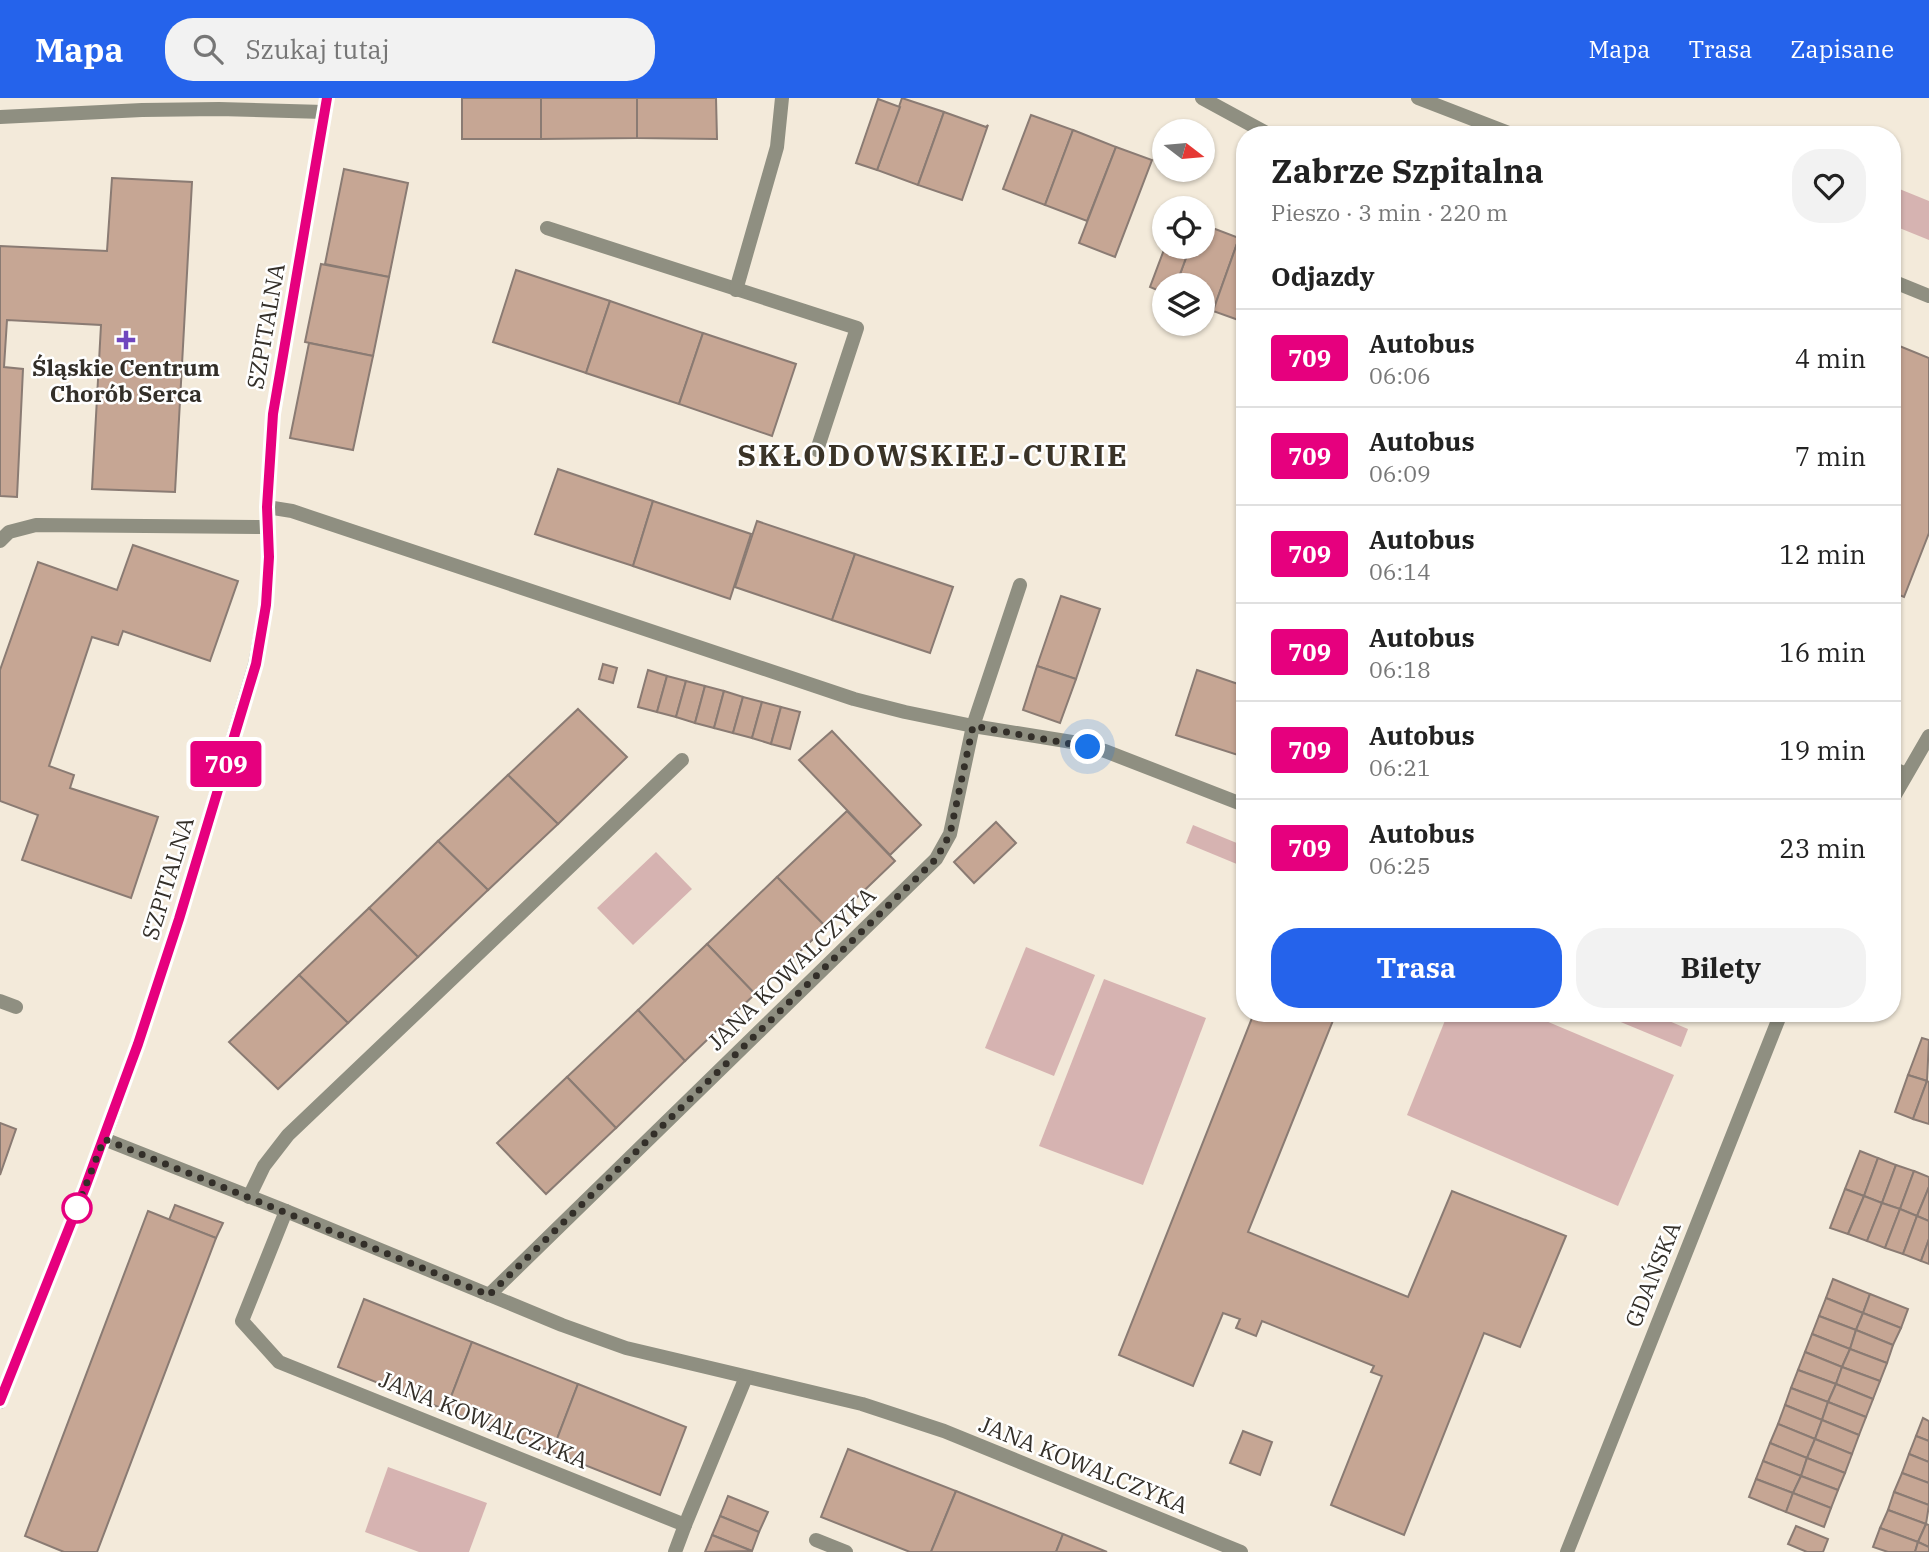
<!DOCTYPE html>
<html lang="pl">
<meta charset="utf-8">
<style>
:root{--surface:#fff;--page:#f2f2f2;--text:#222;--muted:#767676;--line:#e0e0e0;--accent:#2563eb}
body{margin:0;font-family:"IBM Plex Serif",serif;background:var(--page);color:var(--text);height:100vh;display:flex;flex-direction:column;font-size:26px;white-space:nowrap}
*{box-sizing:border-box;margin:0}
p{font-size:23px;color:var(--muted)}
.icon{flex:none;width:38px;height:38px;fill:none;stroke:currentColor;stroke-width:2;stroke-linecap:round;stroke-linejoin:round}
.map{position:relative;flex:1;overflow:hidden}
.drawer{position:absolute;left:1236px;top:28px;width:665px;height:896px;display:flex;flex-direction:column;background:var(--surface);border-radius:28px;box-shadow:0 2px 5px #0004}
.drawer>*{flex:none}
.badge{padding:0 14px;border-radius:5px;font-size:24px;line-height:46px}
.needle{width:46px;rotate:106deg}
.tools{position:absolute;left:1152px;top:21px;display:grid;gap:14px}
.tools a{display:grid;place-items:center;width:63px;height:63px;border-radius:50%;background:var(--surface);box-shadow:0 2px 5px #0004;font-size:35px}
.you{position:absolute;width:35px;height:35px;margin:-18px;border:5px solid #fff;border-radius:50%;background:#1a73e8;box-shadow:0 0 0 10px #1a73e833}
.map>.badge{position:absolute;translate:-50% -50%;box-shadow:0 0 0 4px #fff}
h2{padding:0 35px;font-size:26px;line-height:63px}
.round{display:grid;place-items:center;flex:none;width:74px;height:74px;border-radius:28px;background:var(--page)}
.headline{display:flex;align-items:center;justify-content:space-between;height:119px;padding:0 35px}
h1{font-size:33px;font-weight:700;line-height:52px}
.cta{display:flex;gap:14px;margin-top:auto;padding:14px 35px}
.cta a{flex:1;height:80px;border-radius:28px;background:var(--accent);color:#fff;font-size:28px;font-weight:700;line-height:80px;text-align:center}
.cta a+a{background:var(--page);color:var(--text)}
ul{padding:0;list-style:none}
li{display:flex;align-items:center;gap:21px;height:98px;padding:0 35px;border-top:2px solid var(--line)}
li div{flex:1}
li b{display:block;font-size:26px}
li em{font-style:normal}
li .badge{min-width:77px;font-weight:700;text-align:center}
header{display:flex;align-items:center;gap:42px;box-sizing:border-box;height:98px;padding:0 35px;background:var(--accent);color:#fff}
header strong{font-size:33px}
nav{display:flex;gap:38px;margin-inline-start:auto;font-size:24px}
.search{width:490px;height:63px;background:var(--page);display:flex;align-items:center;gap:18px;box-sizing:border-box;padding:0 24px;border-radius:28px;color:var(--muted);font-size:26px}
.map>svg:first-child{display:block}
.green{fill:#d6b3b1}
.building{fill:#c6a694;stroke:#8a7b73;stroke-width:2}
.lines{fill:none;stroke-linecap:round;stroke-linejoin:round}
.service{stroke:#8f8f81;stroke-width:14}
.minor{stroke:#8f8f81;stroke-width:14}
.tertiary{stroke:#8f8f81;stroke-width:14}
.line-casing{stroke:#fff;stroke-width:16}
.line{stroke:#e6007e;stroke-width:10}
.walk{stroke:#332f29;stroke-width:7;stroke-dasharray:0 12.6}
.poi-dot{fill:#7046be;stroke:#fff;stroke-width:2.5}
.stop-dot{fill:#fff;stroke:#e6007e;stroke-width:3.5}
.labels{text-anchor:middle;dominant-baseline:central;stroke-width:5;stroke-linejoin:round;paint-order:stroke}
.street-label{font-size:23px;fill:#332f29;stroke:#fff}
.poi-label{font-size:23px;font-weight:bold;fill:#332f29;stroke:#fff}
.district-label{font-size:30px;font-weight:bold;letter-spacing:2px;fill:#3a3327;stroke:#fff}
</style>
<header>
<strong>Mapa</strong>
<div class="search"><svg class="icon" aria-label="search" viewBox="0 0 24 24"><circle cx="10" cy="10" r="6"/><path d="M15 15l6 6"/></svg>Szukaj tutaj</div>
<nav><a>Mapa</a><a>Trasa</a><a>Zapisane</a></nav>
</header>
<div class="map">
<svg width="1929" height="1454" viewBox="0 0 1929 1454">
<rect width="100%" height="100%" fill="#f3eada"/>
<g class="green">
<path d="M1892,88l37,15v39l-37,-15z"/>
<path d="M1193,727l51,21v21l-58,-24z"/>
<path d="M656,754l36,37 -59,56 -36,-37z"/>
<path d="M1026,849l69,28 -41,101 -69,-28z"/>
<path d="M1104,881l102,39 -63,167 -104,-39z"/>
<path d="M1448,915h79l147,62 -56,131 -211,-91z"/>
<path d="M1599,915h51l38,16 -7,18z"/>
<path d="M388,1369l99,36 -18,49h-50l-54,-20z"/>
</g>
<g class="building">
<rect x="462" y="0" width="79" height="41"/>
<path d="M541,0h96v40l-96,1z"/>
<path d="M637,0h79l1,41 -80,-1z"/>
<path d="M902,0l42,14 -26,73 -41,-15z"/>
<path d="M878,1l22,8 -23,63 -21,-7z"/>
<path d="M944,14l42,15 2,-2 -26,75 -44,-15z"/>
<path d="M1031,17l42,15 -28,75 -42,-16z"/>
<path d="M1073,32l43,17 -29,74 -42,-16z"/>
<path d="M1116,49l36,13 -37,97 -36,-14z"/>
<path d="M344,71l64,14 -19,94 -64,-13z"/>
<path d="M112,80l80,4 -17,310 -83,-3 9,-164 -94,-5 -3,47 19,2 -6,128 -17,-1v-250l107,5z"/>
<path d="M1202,126l37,14 -26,73 -11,-4v-22h-26l14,-38h12z"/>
<path d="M1239,140l5,2v82l-31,-11z"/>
<path d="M1165,149h25l-14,38h-12v8l-14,-6z"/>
<path d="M321,166l68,13 -16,79 -68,-14z"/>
<path d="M516,172l94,31 -24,72 -93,-31z"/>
<path d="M610,203l93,32 -24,71 -93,-31z"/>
<path d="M703,235l93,31 -24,72 -93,-32z"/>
<path d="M309,245l64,13 -20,94 -63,-12z"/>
<path d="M1892,245l37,15v175l-25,64 -12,-5z"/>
<path d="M558,371l95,32 -20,65 -98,-32z"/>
<path d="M653,403l98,33 -21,65 -97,-33z"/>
<path d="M757,423l98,33 -23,66 -97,-33z"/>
<path d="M133,447l105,36 -28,80 -87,-30 -5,14 -26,-8 -43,129 25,9 -4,13 88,29 -27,81 -109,-38 16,-45 -38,-14v-131l38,-108 79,28z"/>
<path d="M855,456l98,33 -23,66 -98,-33z"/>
<path d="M1061,498l39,13 -24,70 -39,-13z"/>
<path d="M603,566l14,4 -4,15 -14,-4z"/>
<path d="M1037,568l39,13 -16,44 -37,-13z"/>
<path d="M648,572l19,6 -10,36 -19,-5z"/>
<path d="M1197,572l47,16v71l-68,-22z"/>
<path d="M667,578l19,5 -10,36 -19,-5z"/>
<path d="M686,583l19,5 -10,37 -19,-6z"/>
<path d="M705,588l19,5 -10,37 -19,-5z"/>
<path d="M724,593l19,6 -10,36 -19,-5z"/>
<path d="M743,599l19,5 -10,36 -19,-5z"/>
<path d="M762,604l19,5 -10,37 -19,-6z"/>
<path d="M781,609l19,5 -10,37 -19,-5z"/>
<path d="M578,611l49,48 -69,67 -50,-49z"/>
<path d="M832,633l89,94 -31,30 -91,-95z"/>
<path d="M508,677l50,49 -70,66 -50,-49z"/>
<path d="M847,713l48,50 -69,66 -49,-50z"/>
<path d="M996,724l20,21 -42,40 -20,-21z"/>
<path d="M438,743l50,49 -70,67 -49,-49z"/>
<path d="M777,779l49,50 -71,67 -48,-50z"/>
<path d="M369,810l49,49 -70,66 -49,-48z"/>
<path d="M707,846l48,50 -70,67 -47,-51z"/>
<path d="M299,877l49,48 -70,66 -49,-47z"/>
<path d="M638,912l47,51 -69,67 -49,-51z"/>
<path d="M1254,915h82l-88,219 160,65 44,-106 114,45 -46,111 -36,-14 -80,202 -73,-30 51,-129 -11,-4 3,-6 -112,-45 -6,15 -20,-8 4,-9 -17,-6 -30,73 -74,-31z"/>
<path d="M1922,940l7,2 -2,41 -19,-6z"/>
<path d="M1908,977l19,6 -14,38 -18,-7z"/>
<path d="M567,979l49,51 -70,66 -49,-51z"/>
<path d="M1927,983l2,1v42l-16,-5z"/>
<path d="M0,1025l16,6 -16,46z"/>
<path d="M1860,1053l18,7 -14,38 -19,-7z"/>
<path d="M1878,1060l18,7 -14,38 -18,-7z"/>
<path d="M1896,1067l18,6 -14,38 -18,-6z"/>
<path d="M1914,1073l15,6v10l-12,29 -17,-7z"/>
<path d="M1929,1089v34l-12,-5z"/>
<path d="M1845,1091l19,7 -16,38 -18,-6z"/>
<path d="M1864,1098l18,7 -15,38 -19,-7z"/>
<path d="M1882,1105l18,6 -15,39 -18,-7z"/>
<path d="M175,1107l48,18 -7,15 -47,-18z"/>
<path d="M1900,1111l17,7 -14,38 -18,-6z"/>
<path d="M148,1113l68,27 -119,314h-33l-39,-16z"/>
<path d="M1917,1118l12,5v18l-8,22 -18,-7z"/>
<path d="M1929,1141v25l-8,-3z"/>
<path d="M1833,1181l37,15 -7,19 -37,-15z"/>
<path d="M1870,1196l38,15 -7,19 -38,-15z"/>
<path d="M1826,1200l37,15 -7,17 -37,-14z"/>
<path d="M364,1201l108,43 -26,68 -108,-43z"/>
<path d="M1863,1215l38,15 -8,17 -37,-15z"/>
<path d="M1819,1218l37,14 -6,19 -38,-15z"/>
<path d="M1856,1232l37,15 -6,18 -37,-14z"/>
<path d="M1812,1236l38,15 -8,18 -37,-15z"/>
<path d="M472,1244l106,42 -26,68 -106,-42z"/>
<path d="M1850,1251l37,14 -7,18 -38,-14z"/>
<path d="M1805,1254l37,15 -6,17 -38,-14z"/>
<path d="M1842,1269l38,14 -7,18 -37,-15z"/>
<path d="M1798,1272l38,14 -8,18 -37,-14z"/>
<path d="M578,1286l108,43 -26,68 -108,-43z"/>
<path d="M1836,1286l37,15 -7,18 -38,-15z"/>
<path d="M1791,1290l37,14 -6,18 -37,-15z"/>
<path d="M1828,1304l38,15 -7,18 -37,-15z"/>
<path d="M1785,1307l37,15 -7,19 -37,-15z"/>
<path d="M1923,1320l6,3v20l-13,-5z"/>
<path d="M1822,1322l37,15 -7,19 -37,-15z"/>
<path d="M1778,1326l37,15 -8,19 -37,-15z"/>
<path d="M1243,1333l29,11 -12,33 -30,-12z"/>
<path d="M1916,1338l13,5v21l-20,-8z"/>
<path d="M1815,1341l37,15 -7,19 -38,-15z"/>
<path d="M1770,1345l37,15 -6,18 -38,-15z"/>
<path d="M848,1351l108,42 -25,61h-21l-89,-35z"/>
<path d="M1909,1356l20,8v21l-27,-10z"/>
<path d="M1807,1360l38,15 -7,17 -37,-14z"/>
<path d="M1763,1363l38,15 -8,17 -37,-14z"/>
<path d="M1902,1375l27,10v22l-35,-13z"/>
<path d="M1801,1378l37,14 -7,18 -38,-15z"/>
<path d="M1756,1381l37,14 -7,19 -37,-15z"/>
<path d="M956,1393l107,43 -7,18h-125z"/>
<path d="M1894,1394l35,13 -3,19 -38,-14z"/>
<path d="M1793,1395l38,15 -7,19 -38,-15z"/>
<path d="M728,1398l40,16 -9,20 -39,-16z"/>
<path d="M1888,1412l38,14 -8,18 -38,-14z"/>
<path d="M720,1418l39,16 -7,19 -40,-16z"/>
<path d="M1926,1426l3,1v22l-11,-5z"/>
<path d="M1796,1428l32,13 -5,13h-16l-19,-8z"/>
<path d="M1880,1430l38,14 -3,10h-27l-15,-5z"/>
<path d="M1063,1436l44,18h-51z"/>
<path d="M712,1437l40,16 -47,1z"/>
<path d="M1918,1444l11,5v5h-14z"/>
</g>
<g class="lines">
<g class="service">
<path d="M1418,0l96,37"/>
<path d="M547,130l310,100 -40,122"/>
<path d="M1892,183l37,15"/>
<path d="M736,192l41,-143 5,-49"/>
<path d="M0,443l9,-9 27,-7 232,2"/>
<path d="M0,903l16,6"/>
</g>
<g class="minor">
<path d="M1202,0l68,37"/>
<path d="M0,19l142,-7 77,-1 105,3"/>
<path d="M267,409l25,4 562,188 51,13 68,14 99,16 33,9 139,54"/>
<path d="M1892,670l14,6"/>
<path d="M104,1041l182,72 276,114 64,23 236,56 82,27 297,121"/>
<path d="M249,1099l15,-31 24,-31 394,-375"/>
<path d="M286,1113l-44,110 37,41 406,163 61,-148"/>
<path d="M489,1197l447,-436 14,-25 23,-108 47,-141"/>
<path d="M0,1304l104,-263 34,-95 41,-125 76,-255 11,-59 3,-48 -2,-50 6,-93 54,-316"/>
<path d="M816,1442l30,12"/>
<path d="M675,1454l10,-27"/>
</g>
<g class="tertiary">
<path d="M1892,702l37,-64"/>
<path d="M1567,1454l214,-539"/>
</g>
</g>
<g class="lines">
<defs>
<path id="line" d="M0,1303l85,-213 53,-144 41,-125 77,-255 10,-59 3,-48 -2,-50 6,-93 54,-316"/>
</defs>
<use href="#line" class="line-casing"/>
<use href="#line" class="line"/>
<path class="walk" d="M77,1110l-2,5 29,-74 385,156 447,-436 14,-25 23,-108 115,21"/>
</g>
<path class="poi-dot" d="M122.5 231.5h7v7h7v7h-7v7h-7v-7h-7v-7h7z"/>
<circle class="stop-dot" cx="77" cy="1110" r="14"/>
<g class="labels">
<g class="street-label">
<text transform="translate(265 228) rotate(-80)">SZPITALNA</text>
<text transform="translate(167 780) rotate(-73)">SZPITALNA</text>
<text transform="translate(791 870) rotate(-44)">JANA KOWALCZYKA</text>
<text transform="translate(1652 1176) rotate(-68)">GDAŃSKA</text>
<text transform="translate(484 1321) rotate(22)">JANA KOWALCZYKA</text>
<text transform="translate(1084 1366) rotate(22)">JANA KOWALCZYKA</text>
</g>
<g class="poi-label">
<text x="126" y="269">Śląskie Centrum<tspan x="126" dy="26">Chorób Serca</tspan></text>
</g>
<g class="district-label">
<text x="933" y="356">SKŁODOWSKIEJ-CURIE</text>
</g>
</g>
</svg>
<div class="tools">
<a><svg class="needle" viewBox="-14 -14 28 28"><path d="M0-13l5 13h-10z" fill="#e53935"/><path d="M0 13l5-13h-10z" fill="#767676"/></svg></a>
<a><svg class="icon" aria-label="locate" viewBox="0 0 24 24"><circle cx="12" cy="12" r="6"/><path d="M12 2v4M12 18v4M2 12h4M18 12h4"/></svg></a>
<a><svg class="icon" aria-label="layers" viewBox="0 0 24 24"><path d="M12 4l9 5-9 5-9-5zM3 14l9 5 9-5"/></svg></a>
</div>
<div class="you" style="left:1088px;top:649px"></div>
<b class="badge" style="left:226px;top:666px;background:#e6007e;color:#fff">709</b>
<section class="drawer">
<div class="headline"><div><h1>Zabrze Szpitalna</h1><p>Pieszo · 3 min · 220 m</p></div><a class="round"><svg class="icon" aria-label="heart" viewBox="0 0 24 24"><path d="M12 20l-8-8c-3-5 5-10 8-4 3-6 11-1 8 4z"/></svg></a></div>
<h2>Odjazdy</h2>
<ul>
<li><span class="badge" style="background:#e6007e;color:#fff">709</span><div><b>Autobus</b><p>06:06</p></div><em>4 min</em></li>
<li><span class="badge" style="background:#e6007e;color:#fff">709</span><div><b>Autobus</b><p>06:09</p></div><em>7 min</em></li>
<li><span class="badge" style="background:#e6007e;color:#fff">709</span><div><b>Autobus</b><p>06:14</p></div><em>12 min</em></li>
<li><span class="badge" style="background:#e6007e;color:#fff">709</span><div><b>Autobus</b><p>06:18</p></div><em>16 min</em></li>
<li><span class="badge" style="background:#e6007e;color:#fff">709</span><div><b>Autobus</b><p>06:21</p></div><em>19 min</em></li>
<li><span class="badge" style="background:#e6007e;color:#fff">709</span><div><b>Autobus</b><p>06:25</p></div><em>23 min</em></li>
</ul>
<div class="cta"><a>Trasa</a><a>Bilety</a></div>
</section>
</div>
